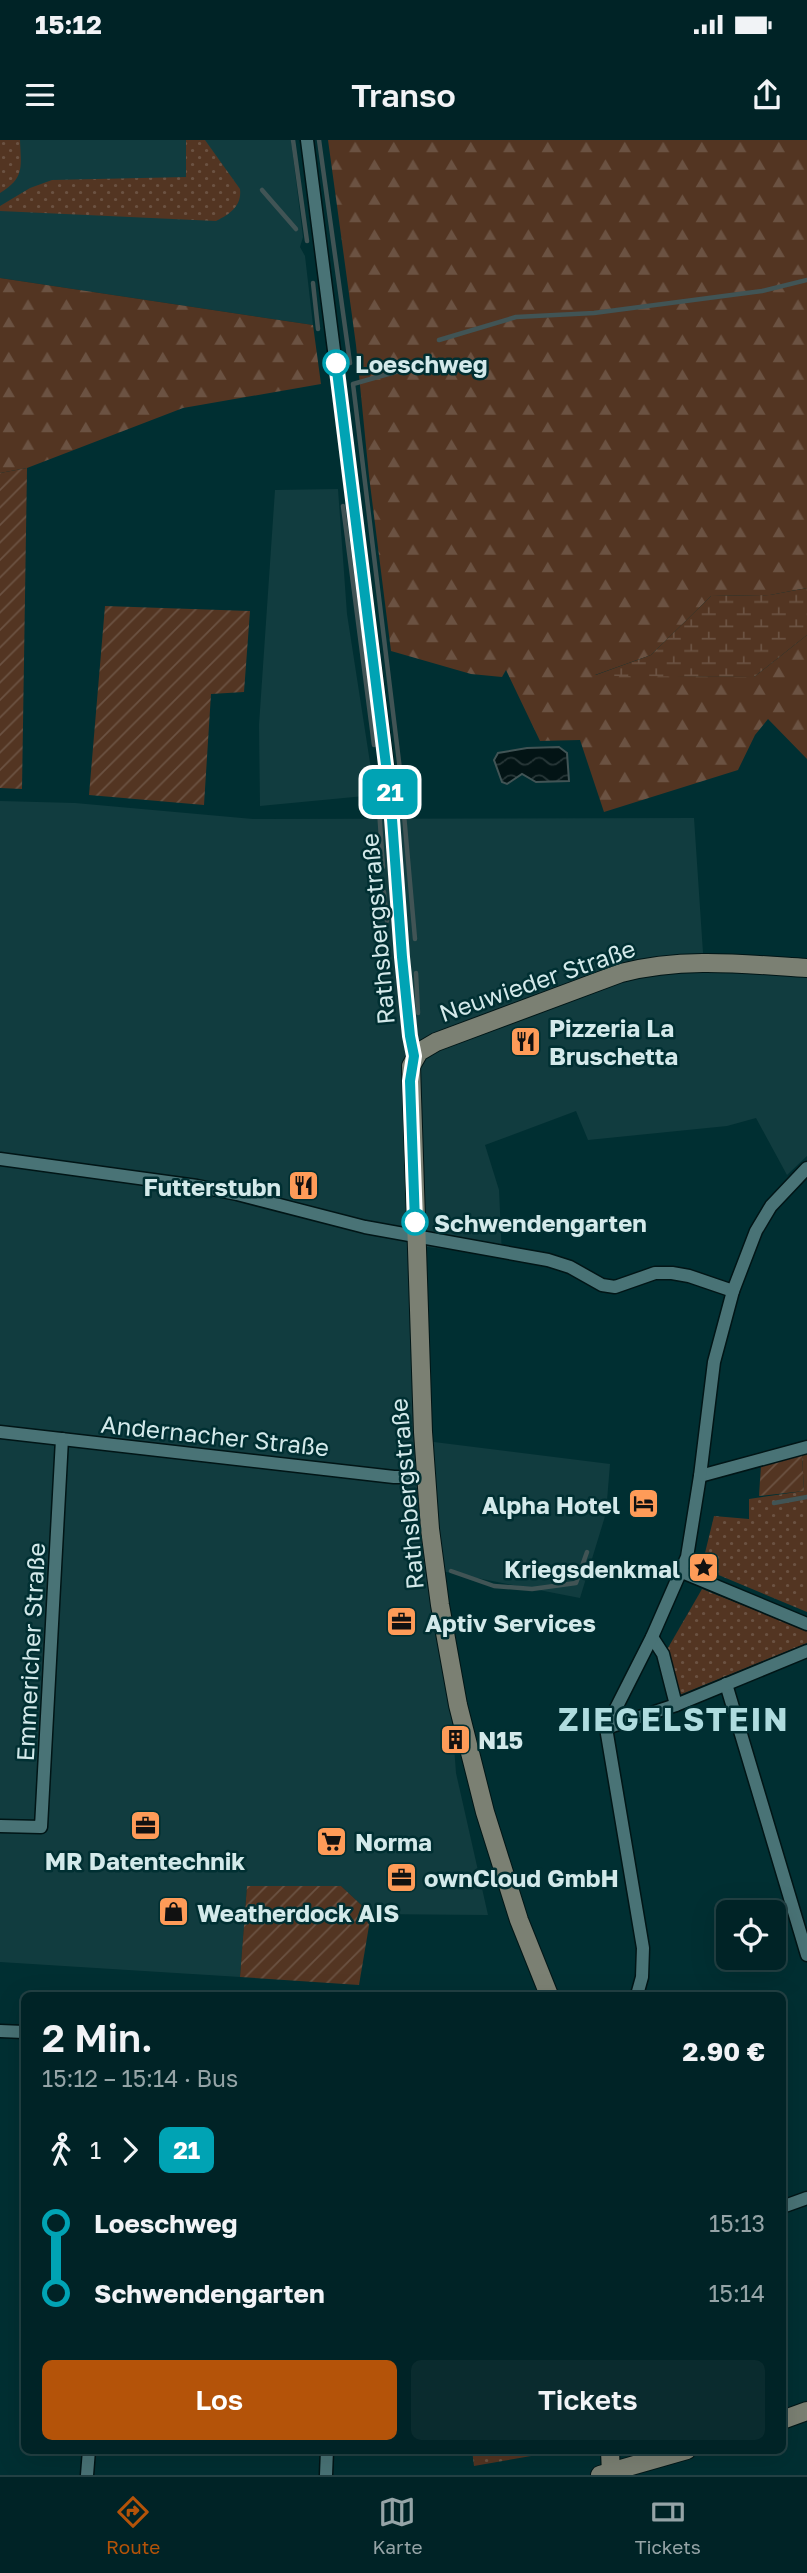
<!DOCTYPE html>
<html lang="de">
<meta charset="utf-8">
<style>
:root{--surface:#002326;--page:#0a2b2e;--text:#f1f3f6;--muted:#95a4a7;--line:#224043;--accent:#b45309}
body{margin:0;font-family:"Golos Text",sans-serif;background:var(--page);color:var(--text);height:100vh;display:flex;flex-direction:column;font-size:26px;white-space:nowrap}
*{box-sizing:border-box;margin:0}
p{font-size:23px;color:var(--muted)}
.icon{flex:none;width:38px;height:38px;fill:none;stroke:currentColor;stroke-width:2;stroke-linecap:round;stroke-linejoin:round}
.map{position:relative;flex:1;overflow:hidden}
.panel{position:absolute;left:21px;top:1852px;width:765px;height:462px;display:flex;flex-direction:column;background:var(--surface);border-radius:10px;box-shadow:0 7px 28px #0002,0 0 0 2px var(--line)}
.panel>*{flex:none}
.badge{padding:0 14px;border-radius:10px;font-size:24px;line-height:46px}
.fabs{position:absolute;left:716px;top:1760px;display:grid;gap:14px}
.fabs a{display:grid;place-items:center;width:70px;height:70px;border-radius:10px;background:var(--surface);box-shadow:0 7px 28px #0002,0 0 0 2px var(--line);font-size:35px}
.map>.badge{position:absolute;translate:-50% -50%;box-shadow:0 0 0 4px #fff}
.legs{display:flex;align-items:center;gap:10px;height:77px;padding:0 21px;font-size:23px}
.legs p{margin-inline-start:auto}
.headline{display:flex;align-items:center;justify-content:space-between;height:119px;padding:0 21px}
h1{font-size:38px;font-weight:600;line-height:52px}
.action{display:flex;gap:14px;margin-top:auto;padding:14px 21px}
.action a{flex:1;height:80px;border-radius:10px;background:var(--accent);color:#fff;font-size:28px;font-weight:600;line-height:80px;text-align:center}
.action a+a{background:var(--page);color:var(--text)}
ul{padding:0 21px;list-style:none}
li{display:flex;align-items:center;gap:24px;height:70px;font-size:26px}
li i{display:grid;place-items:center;width:10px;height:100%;margin:0 9px;background:currentColor}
li i::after{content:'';width:18px;height:18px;margin:-9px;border:5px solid;border-radius:50%;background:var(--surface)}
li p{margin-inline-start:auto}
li:first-child i{background:linear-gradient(#0000 50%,currentColor 0)}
li:last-child i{background:linear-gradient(currentColor 50%,#0000 0)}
.status{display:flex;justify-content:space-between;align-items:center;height:49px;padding:0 35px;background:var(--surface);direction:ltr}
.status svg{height:19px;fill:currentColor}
header{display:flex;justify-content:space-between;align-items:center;height:91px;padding:0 21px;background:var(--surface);font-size:32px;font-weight:600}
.tab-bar{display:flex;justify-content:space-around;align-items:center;height:98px;border-top:2px solid var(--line);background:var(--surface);font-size:19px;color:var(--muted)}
.tab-bar a{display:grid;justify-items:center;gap:4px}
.tab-bar .selected{color:var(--accent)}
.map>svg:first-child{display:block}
.built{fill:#113c3f}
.grass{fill:url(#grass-dots)}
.forest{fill:url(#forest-firs)}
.wetland{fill:url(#wetland-marsh)}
.garden{fill:url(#garden-furrows)}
.water{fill:url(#water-waves);stroke:#415455;stroke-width:2}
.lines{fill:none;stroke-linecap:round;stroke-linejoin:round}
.stream{stroke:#415455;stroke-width:4.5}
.street-casing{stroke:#011516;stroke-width:15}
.secondary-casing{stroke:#011516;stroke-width:20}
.street{stroke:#497376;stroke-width:12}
.secondary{stroke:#7b8073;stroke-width:18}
.line-1-casing{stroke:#fff;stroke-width:16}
.line-1{stroke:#00a3b4;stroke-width:10}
.stop-1-dot{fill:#fff;stroke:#00a3b4;stroke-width:3.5}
.labels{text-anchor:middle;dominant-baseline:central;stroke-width:5;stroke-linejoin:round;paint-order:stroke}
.stop-label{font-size:24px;font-weight:bold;fill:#d3e9ea;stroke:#002f32;text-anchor:start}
.street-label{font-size:24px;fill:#d3e9ea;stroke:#002f32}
.poi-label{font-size:24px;font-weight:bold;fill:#d3e9ea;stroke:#002f32;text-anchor:start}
.district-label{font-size:32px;font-weight:bold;letter-spacing:2px;fill:#afdcdf;stroke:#002f32}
</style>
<div class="status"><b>15:12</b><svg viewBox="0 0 49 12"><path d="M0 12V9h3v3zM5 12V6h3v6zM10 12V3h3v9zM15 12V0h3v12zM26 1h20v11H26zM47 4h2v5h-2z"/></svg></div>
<header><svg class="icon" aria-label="menu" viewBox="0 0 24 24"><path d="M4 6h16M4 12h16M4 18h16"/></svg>Transo<svg class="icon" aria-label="share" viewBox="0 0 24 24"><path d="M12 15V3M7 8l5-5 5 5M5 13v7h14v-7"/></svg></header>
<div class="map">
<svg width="807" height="2335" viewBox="0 0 807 2335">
<defs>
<pattern id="grass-dots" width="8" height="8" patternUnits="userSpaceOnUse" patternTransform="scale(1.75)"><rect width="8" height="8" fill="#533522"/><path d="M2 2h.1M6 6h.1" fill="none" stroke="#6b5242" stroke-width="1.8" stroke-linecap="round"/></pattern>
<pattern id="forest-firs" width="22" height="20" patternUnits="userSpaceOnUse" patternTransform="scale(1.75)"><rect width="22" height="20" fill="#533522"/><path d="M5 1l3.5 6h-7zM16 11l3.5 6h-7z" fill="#6b5242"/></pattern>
<pattern id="wetland-marsh" width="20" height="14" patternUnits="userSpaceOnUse" patternTransform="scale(1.75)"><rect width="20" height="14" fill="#533522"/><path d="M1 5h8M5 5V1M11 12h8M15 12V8" fill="none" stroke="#6b5242"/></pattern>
<pattern id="garden-furrows" width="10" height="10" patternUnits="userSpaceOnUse" patternTransform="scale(1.75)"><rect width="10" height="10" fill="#533522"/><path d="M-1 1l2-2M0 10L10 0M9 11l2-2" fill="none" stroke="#6b5242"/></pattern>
<pattern id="water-waves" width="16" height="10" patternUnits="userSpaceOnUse" patternTransform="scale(1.75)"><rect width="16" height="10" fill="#031415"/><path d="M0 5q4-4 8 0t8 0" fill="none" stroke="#273637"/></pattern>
</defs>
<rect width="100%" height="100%" fill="#002f32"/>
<g class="built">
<path d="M0,0h291l12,97 -3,10 5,9 8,69 -313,-47z"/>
<path d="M338,349l9,125 28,181 -115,11 -1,-81 16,-235z"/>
<path d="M0,661l75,2 178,16 441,-1 9,135 104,8v195l-20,19 -31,-57 -29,8 -139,14 -12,-29 -91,34 14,45 3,66 -83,-10 7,195 184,23 -4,49 -26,85 -139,-27 15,202 32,142 -117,-1 -30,-28h-94l-7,91 -240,-15z"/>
</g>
<g class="grass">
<path d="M0,0h20c1,27 5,38 -20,53z"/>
<path d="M186,0h19l35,49c2,17 -10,25 -24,32l-216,-10v-5l30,-18 22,-8 134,-3z"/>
<path d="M807,1314v158l-98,-41 -4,-18 9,-37 35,3v-20l55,-8 -2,-36z"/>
<path d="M702,1449l105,42v12l-130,53 -12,-43z"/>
<path d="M472,2310h94l-92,16z"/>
</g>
<g class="forest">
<path d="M328,0h479v448l-37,7 -59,1 -60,59 -56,20 159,2 53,-42v124l-39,-40 -13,16 -17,35 -134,42 -24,-72 -40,1 -34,-71 -4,7 -31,-3 -80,-23 -22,-175 -13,-131z"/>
<path d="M0,138l313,47 8,59 -138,24 -156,60 -27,5z"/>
</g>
<path class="wetland" d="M807,448v47l-53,42 -161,-1 58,-21 60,-59 59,-1z"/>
<g class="garden">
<path d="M27,328l-5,321 -22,-1v-315z"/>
<path d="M105,466l145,5 -6,81 -33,2 -7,111 -115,-10z"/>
<path d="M802,1315l2,36 -45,5 2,-31z"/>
<path d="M247,1746h94l30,28 -12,71 -119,-8z"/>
</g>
<path class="water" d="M559,607l8,6 2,28 -33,1 -14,-8 -15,10 -5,-2 -8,-22 4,-7 29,-5z"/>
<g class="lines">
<g class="stream">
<path d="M293,0l14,101"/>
<path d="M319,0l31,223"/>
<path d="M262,50l34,39"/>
<path d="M313,143l5,46"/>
<path d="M439,200l77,-23 78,-4 168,-22 45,-11"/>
<path d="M399,231l-46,13 47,386"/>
<path d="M343,366l31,239"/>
<path d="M376,628l2,25"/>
<path d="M401,641l14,158"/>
<path d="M379,669l4,58"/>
<path d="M384,752l3,29"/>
<path d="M416,833l2,40"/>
<path d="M774,1363l33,-6"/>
<path d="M451,1431l43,15 38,3 44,-6 11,-31"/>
</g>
<defs>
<g id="street">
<path d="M307,0l80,623 15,194 8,79 4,20"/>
<path d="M0,1019l197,27 40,8 128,33 183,33 22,7 32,18 13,2 40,-14h17l17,3 44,15"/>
<path d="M0,1292l394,45h32"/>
<path d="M700,1336l107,-29"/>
<path d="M682,1432l125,52"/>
<path d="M652,1497l11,17 13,51"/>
<path d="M726,1544l81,271"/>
<path d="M606,1588l70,-23 131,-54"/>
<path d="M0,1686l41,1 21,-388"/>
<path d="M637,1855l5,-18 1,-29 -37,-220 46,-91 35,-80 13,-81 14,-114 19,-71 23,-60 15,-25 36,-38"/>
<path d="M0,1891l24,1"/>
<path d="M782,2067l25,-9"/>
<path d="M87,2335l2,-25"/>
<path d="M326,2335l1,-25"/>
</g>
<g id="secondary">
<path d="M549,1855l-30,-75 -34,-108 -27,-107 -18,-100 -10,-76 -7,-97 -12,-366 8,-14 17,-10 185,-69c62,-16 123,-9 186,-5"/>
<path d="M782,2280l25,-9"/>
<path d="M610,2310l1,25"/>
<path d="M600,2335l87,-25"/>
</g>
</defs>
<use href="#street" class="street-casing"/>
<use href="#secondary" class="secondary-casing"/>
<use href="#street" class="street"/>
<use href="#secondary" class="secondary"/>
</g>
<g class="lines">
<defs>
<path id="line-1" d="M336,223l55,442 11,152 8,79 4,20 -4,25 5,141"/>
</defs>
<use href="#line-1" class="line-1-casing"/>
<use href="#line-1" class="line-1"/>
</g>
<defs>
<symbol id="restaurant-square" viewBox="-11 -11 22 22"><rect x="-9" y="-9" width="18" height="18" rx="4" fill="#fe9b58" stroke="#002f32"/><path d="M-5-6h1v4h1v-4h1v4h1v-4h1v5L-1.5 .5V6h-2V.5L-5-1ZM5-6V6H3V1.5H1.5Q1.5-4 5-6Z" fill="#111"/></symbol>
<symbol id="hotel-square" viewBox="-11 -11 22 22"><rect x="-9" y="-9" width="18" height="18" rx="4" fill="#fe9b58" stroke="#002f32"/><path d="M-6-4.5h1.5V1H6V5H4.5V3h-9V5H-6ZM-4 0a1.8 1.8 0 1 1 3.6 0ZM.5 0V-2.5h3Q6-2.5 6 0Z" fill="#111"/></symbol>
<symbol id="sight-square" viewBox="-11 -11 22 22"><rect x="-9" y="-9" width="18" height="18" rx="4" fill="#fe9b58" stroke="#002f32"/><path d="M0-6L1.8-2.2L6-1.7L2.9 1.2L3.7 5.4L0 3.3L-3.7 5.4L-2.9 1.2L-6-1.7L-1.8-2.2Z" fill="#111"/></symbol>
<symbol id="office-square" viewBox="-11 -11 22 22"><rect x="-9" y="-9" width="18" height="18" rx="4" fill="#fe9b58" stroke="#002f32"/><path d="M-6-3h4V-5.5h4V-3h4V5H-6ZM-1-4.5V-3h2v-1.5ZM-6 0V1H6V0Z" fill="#111"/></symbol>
<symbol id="building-square" viewBox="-11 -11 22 22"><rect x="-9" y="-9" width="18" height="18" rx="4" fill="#fe9b58" stroke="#002f32"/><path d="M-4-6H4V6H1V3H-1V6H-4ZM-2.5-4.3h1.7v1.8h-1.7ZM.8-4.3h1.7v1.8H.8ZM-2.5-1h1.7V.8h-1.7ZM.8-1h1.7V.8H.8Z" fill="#111"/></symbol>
<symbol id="supermarket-square" viewBox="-11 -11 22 22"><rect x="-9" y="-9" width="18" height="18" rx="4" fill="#fe9b58" stroke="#002f32"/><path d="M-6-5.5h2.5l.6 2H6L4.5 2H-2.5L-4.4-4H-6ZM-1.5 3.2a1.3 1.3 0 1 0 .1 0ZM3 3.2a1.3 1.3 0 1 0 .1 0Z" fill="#111"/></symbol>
<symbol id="shop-square" viewBox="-11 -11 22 22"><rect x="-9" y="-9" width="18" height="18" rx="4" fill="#fe9b58" stroke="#002f32"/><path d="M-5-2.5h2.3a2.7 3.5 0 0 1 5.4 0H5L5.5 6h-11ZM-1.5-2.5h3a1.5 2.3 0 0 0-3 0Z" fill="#111"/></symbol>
</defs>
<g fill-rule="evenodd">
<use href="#restaurant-square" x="508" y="884" width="35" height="35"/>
<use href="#restaurant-square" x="286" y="1028" width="35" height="35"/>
<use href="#hotel-square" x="626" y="1346" width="35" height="35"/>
<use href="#sight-square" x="686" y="1410" width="35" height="35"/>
<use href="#office-square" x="384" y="1464" width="35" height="35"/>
<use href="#building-square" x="438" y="1582" width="35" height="35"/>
<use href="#office-square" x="128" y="1668" width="35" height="35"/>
<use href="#supermarket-square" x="314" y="1684" width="35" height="35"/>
<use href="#office-square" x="384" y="1720" width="35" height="35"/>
<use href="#shop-square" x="156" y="1754" width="35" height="35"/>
</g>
<g class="stop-1-dot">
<circle cx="336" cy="223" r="12"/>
<circle cx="415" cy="1082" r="12"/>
</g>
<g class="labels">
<g class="stop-label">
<text x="355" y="223">Loeschweg</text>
<text x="434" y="1082">Schwendengarten</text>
</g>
<g class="street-label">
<text transform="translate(377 789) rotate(-95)">Rathsbergstraße</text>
<text transform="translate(537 840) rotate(-19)">Neuwieder Straße</text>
<text transform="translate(215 1295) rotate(6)">Andernacher Straße</text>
<text transform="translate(406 1354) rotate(-95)">Rathsbergstraße</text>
<text transform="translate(30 1512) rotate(-87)">Emmericher Straße</text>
</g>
<g class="poi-label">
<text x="549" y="887">Pizzeria La<tspan x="549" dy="28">Bruschetta</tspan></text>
<text x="281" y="1046" text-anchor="end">Futterstubn</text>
<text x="620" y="1364" text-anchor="end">Alpha Hotel</text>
<text x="680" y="1428" text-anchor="end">Kriegsdenkmal</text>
<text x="425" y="1482">Aptiv Services</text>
<text x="478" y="1599">N15</text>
<text x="355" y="1701">Norma</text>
<text x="145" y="1720" text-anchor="middle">MR Datentechnik</text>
<text x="424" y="1737">ownCloud GmbH</text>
<text x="197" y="1772">Weatherdock AIS</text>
</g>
<g class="district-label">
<text x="674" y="1579">ZIEGELSTEIN</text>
</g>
</g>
</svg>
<div class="fabs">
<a><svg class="icon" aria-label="locate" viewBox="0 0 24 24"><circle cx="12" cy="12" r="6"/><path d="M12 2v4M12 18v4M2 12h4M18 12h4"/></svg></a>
</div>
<b class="badge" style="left:390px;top:652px;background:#00a3b4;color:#fff">21</b>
<section class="panel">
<div class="headline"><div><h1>2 Min.</h1><p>15:12 – 15:14 · Bus</p></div><b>2.90 €</b></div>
<div class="legs"><svg class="icon" aria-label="walk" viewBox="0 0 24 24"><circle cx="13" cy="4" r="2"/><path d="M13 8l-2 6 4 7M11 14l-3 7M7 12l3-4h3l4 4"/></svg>1<svg class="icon" aria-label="forward" viewBox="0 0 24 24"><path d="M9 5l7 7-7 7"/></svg><b class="badge" style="background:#00a3b4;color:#fff">21</b></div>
<ul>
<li><i style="color:#00a3b4"></i><b>Loeschweg</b><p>15:13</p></li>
<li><i style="color:#00a3b4"></i><b>Schwendengarten</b><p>15:14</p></li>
</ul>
<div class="action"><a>Los</a><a>Tickets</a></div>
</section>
</div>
<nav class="tab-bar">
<a class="selected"><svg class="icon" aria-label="directions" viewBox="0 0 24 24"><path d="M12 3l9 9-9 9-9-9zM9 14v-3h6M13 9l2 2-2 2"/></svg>Route</a>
<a><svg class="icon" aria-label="map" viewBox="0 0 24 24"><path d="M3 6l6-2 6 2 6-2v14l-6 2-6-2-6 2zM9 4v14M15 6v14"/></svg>Karte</a>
<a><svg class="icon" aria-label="tickets" viewBox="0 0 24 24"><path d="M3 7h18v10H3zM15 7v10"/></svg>Tickets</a>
</nav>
